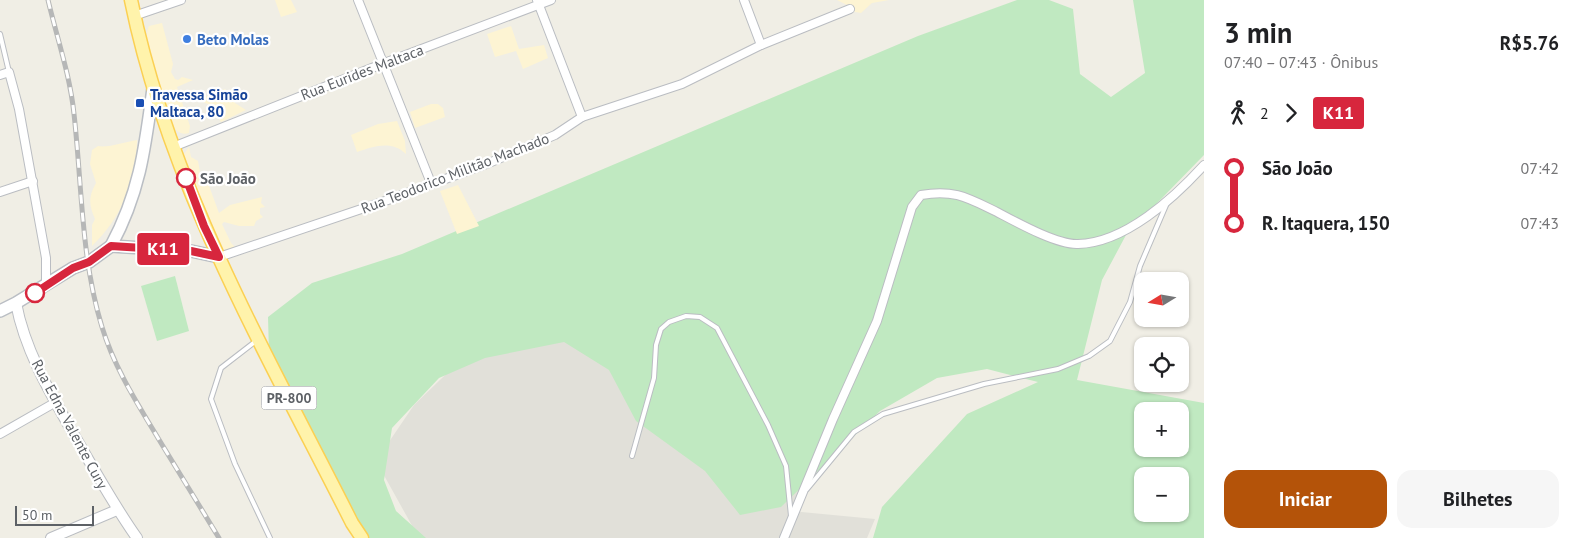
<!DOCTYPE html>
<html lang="pt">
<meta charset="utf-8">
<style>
:root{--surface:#fff;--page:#f6f6f6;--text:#202124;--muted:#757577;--accent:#b45309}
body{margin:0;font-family:"PT Sans",sans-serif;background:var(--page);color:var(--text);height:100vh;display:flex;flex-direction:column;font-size:19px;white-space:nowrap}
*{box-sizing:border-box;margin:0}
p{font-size:16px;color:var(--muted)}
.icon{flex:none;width:28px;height:28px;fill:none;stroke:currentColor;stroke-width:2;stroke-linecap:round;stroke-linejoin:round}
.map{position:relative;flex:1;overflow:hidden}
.drawer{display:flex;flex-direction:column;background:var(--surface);width:375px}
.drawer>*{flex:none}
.badge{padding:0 10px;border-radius:4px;font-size:18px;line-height:32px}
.needle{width:32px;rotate:259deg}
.fabs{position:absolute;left:1134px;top:272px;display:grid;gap:10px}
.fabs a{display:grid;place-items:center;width:55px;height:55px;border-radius:10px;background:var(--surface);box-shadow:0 1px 4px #0004;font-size:25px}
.scale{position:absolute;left:15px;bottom:12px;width:79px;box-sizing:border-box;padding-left:5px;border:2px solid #5d6166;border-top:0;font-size:14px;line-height:18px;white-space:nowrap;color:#5d6166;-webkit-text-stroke:4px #fff;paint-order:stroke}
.map>.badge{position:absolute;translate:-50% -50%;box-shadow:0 0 0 2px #fff}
.legs{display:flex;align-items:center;gap:8px;height:55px;padding:0 20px;font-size:16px}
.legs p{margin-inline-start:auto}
.overview{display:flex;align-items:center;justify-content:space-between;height:85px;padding:0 20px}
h1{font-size:28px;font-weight:700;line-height:38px}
.action{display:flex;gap:10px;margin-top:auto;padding:10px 20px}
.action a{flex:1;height:58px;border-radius:15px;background:var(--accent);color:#fff;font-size:20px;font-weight:700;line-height:58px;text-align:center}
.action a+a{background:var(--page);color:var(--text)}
ul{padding:0 20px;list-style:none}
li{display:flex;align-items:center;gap:18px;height:55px;font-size:19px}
li i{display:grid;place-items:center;width:8px;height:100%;margin:0 6px;background:currentColor}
li i::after{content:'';width:12px;height:12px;margin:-6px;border:4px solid;border-radius:50%;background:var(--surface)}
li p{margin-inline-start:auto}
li:first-child i{background:linear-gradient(#0000 50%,currentColor 0)}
li:last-child i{background:linear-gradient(currentColor 50%,#0000 0)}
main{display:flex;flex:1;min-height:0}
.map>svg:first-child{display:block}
.industrial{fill:#e1e0d9}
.green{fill:#c0e9c1;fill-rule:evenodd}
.sand{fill:#fdf4d3}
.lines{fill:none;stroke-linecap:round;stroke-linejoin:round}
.service-casing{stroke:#babdc2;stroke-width:6}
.minor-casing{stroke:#babdc2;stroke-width:10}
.tertiary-casing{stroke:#babdc2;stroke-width:12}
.secondary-casing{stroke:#babec4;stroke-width:14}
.primary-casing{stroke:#fbd053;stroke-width:15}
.service{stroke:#fff;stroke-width:4}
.minor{stroke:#fff;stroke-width:8}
.tertiary{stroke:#fff;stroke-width:10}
.secondary{stroke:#fff;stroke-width:11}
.primary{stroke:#fff3ab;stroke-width:12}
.rail-casing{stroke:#b6b7b7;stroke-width:5}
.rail{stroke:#fff;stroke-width:3;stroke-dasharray:9;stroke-linecap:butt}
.line-1-casing{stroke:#fff;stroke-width:11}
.line-1{stroke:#d7263d;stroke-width:8}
.shop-dot{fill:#3f7fe0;stroke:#fff;stroke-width:2}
.transit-dot{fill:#1a4fb4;stroke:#fff;stroke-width:2}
.stop-1-dot{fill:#fff;stroke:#d7263d;stroke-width:2.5}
.labels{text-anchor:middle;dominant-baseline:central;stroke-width:4.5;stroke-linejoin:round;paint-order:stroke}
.shield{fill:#fff;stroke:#8e9094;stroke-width:1}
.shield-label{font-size:14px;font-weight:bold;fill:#5d6166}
.shop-label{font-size:15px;font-weight:bold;fill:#366cbe;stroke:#fff;text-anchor:start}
.street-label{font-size:15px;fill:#5d6166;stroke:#fff}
.transit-label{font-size:15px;font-weight:bold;fill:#164399;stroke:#fff;text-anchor:start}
.stop-label{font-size:15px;font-weight:bold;fill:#5d6166;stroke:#fff;text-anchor:start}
</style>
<main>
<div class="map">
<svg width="1204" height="538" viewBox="0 0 1204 538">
<rect width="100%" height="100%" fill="#f0eee5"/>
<path class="industrial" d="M567,324l294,20 -70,167 84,8 -8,19h-445l-7,-7 -39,-70 38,-56 54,-52z"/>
<g class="green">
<path d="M1017,0h32l24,9 7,65 31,23 34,-24 -12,-73h71v155l-78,80 -24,45 -25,100 127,23v135h-331l9,-31 85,-93 71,-32 -51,-13 -50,9 -57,33 -99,96 -41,8 -35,-44 -69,-50 -27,-51 -45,-28 -79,16 -46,20 -47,50 -8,52 12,31 30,27h-61l-96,-185 -1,-36 44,-34 90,-29 516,-218zM1142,411h38v38h-38zM1142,476h38v38h-38z"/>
<path d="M175,276l14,55 -32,10 -16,-55z"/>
</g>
<g class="sand">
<path d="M275,0h16l6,12 -16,5z"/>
<path d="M837,0h52l-17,3 -11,10 -6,-1 -6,-6z"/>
<path d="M162,23l11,41 -2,8 4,7 3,1 4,-3 11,3 -16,7 13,39 -1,7c-9,3 -14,-4 -20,-10 -5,-18 -29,-82 -20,-97z"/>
<path d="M511,26l8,23 25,-4 4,13 -25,11 -7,-18 -21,6 -8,-23z"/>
<path d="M225,89l10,14 11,7 -25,12 -13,-18 -11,-4z"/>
<path d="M431,104h7l5,4 2,9 -30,11 -5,-16z"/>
<path d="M397,121l8,20 1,13c-14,-14 -32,-8 -49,-2l-6,-17 27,-11z"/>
<path d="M137,140c0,40 -16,79 -45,106v-21l3,-6c-6,-14 -7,-22 1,-36l-6,-19 2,-14 6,-4c10,2 27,-4 39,-6z"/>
<path d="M189,147l2,10 7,4 2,11 5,3 14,38 11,-8 32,-8 -1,6 4,4 -5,1v6l3,3 -7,4 -2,5h-15l-15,-4 -2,2 9,19 5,5 -12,2 -5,-5 -37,-88z"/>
<path d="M458,185l21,41 -22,8 -17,-43z"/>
</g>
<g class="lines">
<defs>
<g id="service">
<path d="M0,34l9,38"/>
<path d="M256,341l-35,27 -10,31 24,65 35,74"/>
<path d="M632,456l22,-78 2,-33 5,-16 8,-7 17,-6 14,1 17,11 51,97 18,41 5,50"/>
<path d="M807,489l47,-57 29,-18 101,-30 74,-15 31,-13 21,-15 20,-39 10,-36 27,-63"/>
</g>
<g id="minor">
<path d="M358,0l73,183"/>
<path d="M537,0l45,117"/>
<path d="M744,0l17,45"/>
<path d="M134,16l47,-16"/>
<path d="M0,75l9,-3 10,37 27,149v28"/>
<path d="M173,147l209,-83 169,-64"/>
<path d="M0,192l33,-11"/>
<path d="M219,257l169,-57 101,-37 66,-28 27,-18 100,-33 79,-39 89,-36"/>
<path d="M0,434l56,-32"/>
<path d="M784,538l49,-119 44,-98 35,-114 9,-12c33,-6 47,3 76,17 19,10 60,33 81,32 47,-1 96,-46 126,-79"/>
</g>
<g id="tertiary">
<path d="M16,303c9,49 37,95 61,137 19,33 38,67 60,98"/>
<path d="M51,538l66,-28"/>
</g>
<g id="secondary">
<path d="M111,246c29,-54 34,-98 42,-158"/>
<path d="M0,311l16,-8 57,-35 16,-6 22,-16 80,5 28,6"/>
</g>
<path id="primary" d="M131,0c38,187 136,354 221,523l10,15"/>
</defs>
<use href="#service" class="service-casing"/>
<use href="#minor" class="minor-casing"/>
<use href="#tertiary" class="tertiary-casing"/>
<use href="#secondary" class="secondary-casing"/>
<use href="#primary" class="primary-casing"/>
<use href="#service" class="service"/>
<use href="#minor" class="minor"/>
<use href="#tertiary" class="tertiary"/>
<use href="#secondary" class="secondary"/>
<use href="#primary" class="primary"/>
<defs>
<path id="rail" d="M48,0c9,38 22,75 26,114 8,71 7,145 28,213 12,40 35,76 56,111 20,33 41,67 61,100"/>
</defs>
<use href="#rail" class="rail-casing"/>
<use href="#rail" class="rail"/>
</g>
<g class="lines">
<defs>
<path id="line-1" d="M35,293l38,-25 16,-6 22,-16 80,5 28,6 -15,-31 -18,-48"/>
</defs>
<use href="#line-1" class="line-1-casing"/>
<use href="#line-1" class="line-1"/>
</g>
<circle class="shop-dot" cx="187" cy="39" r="5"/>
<rect class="transit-dot" x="135" y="98" width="10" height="10" rx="2.5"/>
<g class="stop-1-dot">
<circle cx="186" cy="178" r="9"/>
<circle cx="35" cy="293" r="9"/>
</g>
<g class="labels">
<rect class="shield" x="261.5" y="386.5" width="55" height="23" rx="4"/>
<g class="shield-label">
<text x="289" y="398">PR-800</text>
</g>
<g class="shop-label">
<text x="197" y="39">Beto Molas</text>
</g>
<g class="street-label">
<text transform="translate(362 72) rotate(-21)">Rua Eurides Maltaca</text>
<text transform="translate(455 173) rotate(-21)">Rua Teodorico Militão Machado</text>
<text transform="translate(70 424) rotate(62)">Rua Edna Valente Cury</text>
</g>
<g class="transit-label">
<text x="150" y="94">Travessa Simão<tspan x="150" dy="17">Maltaca, 80</tspan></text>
</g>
<g class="stop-label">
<text x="200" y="178">São João</text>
</g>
</g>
</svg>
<div class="fabs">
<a><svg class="needle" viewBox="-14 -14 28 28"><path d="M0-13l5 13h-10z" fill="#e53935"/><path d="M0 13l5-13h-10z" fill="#757577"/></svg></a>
<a><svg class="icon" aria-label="locate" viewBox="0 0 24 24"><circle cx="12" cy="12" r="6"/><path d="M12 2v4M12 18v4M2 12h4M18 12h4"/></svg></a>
<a>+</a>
<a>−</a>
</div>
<div class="scale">50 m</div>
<b class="badge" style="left:163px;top:249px;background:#d7263d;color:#fff">K11</b>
</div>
<section class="drawer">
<div class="overview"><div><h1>3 min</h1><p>07:40 – 07:43 · Ônibus</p></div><b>R$5.76</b></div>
<div class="legs"><svg class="icon" aria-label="walk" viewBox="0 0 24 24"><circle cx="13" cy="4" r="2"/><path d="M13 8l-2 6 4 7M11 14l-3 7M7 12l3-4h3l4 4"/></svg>2<svg class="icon" aria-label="forward" viewBox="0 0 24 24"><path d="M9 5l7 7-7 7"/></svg><b class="badge" style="background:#d7263d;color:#fff">K11</b></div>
<ul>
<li><i style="color:#d7263d"></i><b>São João</b><p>07:42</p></li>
<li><i style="color:#d7263d"></i><b>R. Itaquera, 150</b><p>07:43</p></li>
</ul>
<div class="action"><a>Iniciar</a><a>Bilhetes</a></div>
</section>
</main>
